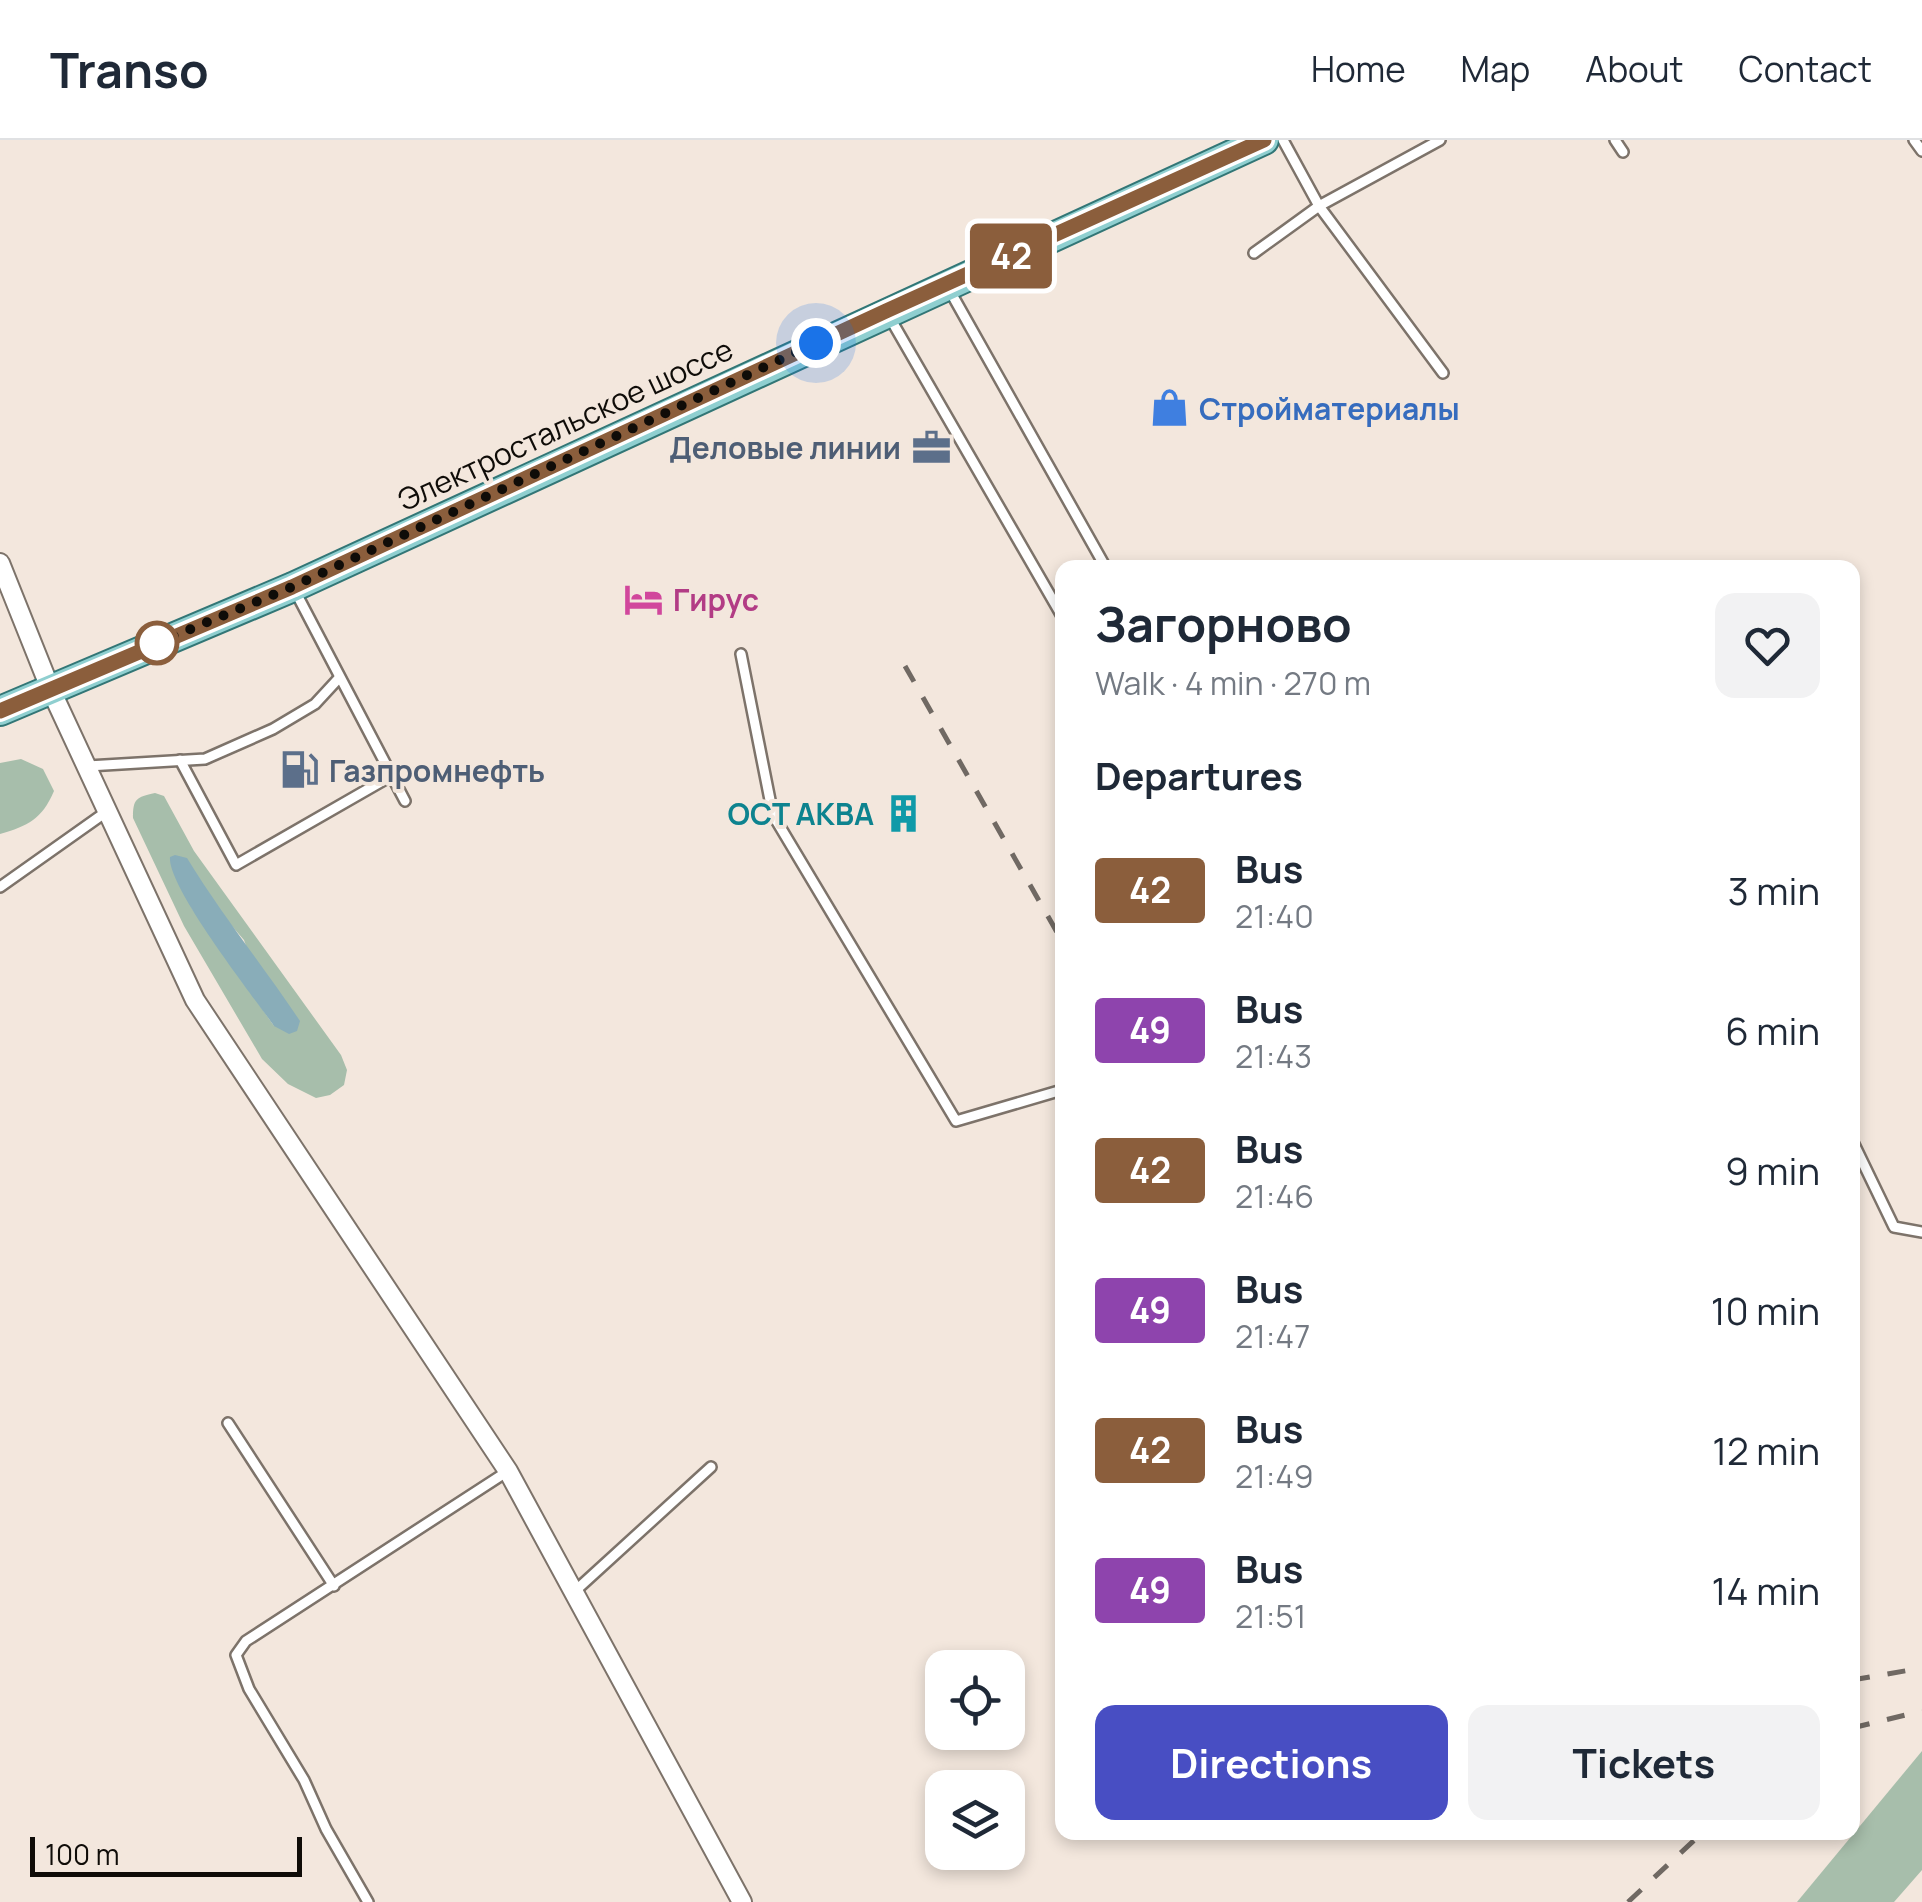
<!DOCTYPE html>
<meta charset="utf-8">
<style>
:root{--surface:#fff;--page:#f2f2f3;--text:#1f2937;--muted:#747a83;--line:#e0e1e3;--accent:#484ec3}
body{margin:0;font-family:Manrope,sans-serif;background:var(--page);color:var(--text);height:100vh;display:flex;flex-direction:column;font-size:38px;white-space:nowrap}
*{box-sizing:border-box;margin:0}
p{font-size:32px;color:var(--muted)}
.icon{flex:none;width:55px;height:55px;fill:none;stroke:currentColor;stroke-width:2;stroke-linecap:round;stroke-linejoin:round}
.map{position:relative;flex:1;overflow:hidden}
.sheet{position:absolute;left:1055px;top:420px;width:805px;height:1280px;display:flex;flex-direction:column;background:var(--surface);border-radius:20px;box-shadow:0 5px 15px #0003}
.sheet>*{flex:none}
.badge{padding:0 20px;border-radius:8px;font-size:35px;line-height:65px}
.buttons{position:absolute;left:925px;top:1510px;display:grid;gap:20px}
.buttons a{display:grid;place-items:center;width:100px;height:100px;border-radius:20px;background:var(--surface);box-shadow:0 5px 15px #0003;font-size:50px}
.scale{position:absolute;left:30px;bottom:25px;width:272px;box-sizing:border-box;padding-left:10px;border:5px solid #0f0c08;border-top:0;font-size:28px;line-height:35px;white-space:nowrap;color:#0f0c08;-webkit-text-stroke:8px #f3e7dd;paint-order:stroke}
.you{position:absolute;width:50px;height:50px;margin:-25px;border:8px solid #fff;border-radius:50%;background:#1a73e8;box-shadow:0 0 0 15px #1a73e833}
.map>.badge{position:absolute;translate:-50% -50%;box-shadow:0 0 0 5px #fff}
h2{padding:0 40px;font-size:38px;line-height:90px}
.round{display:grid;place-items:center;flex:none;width:105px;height:105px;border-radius:20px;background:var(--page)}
.headline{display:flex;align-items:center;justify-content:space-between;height:170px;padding:0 40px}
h1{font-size:48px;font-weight:700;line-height:75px}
.button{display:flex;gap:20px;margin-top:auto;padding:20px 40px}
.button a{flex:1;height:115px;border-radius:20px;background:var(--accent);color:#fff;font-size:40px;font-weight:700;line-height:115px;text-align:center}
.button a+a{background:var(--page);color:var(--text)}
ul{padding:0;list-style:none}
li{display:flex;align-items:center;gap:30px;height:140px;padding:0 40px}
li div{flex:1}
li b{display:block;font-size:38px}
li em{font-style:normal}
li .badge{min-width:110px;font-weight:700;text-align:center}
header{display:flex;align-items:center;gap:60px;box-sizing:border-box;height:140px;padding:0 50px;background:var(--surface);border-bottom:2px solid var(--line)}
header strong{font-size:48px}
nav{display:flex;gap:55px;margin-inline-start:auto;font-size:35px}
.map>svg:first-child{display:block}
.green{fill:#a7beab;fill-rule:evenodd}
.water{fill:#89adb9}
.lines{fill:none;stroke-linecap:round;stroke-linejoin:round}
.service-casing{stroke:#7d736a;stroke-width:14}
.minor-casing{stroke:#7d736a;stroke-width:22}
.primary-casing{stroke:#327676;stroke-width:32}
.service{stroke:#fff;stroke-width:9}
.minor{stroke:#fff;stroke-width:18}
.primary{stroke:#8fcfd0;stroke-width:28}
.rail{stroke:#706963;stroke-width:5;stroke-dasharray:18 18;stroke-linecap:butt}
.line-casing{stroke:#fff;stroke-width:22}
.line{stroke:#8b5e3c;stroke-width:15}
.walk{stroke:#0f0c08;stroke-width:10;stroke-dasharray:0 18}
.stop-dot{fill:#fff;stroke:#8b5e3c;stroke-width:5}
.labels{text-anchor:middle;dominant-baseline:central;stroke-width:8;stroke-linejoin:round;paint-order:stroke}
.shop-label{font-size:30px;font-weight:bold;fill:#366cbe;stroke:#f3e7dd;text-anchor:start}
.street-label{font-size:30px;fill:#0f0c08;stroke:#f3e7dd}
.service-label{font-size:30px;font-weight:bold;fill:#4e5e75;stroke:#f3e7dd;text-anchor:end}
.hotel-label{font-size:30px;font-weight:bold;fill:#b23c85;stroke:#f3e7dd;text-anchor:start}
.culture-label{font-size:30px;font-weight:bold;fill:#0d838f;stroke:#f3e7dd;text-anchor:end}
</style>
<header>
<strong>Transo</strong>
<nav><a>Home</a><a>Map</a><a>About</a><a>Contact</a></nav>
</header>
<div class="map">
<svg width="1922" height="1762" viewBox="0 0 1922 1762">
<rect width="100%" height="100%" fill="#f3e7dd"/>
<g class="green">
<path d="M21,619l22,10 11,22c-12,28 -26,35 -54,43v-71z"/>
<path d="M155,653l9,3 30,55 147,204 6,15 -3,15 -14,10 -14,3 -28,-14 -26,-25 -78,-133 -51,-108c0,-19 3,-21 22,-25zM191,767l28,4 25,29 30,86z"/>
<path d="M1922,1611v119l-28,32h-97z"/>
</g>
<path class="water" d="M175,715l12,3c35,57 76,108 113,163l-3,10 -8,3 -15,-8c-21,-30 -107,-139 -104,-169z"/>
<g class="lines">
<defs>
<g id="service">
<path d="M1283,0l36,66 124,167"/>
<path d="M1615,0l8,12"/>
<path d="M1914,0l8,11"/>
<path d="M1254,113l65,-47 121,-66"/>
<path d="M1021,118l20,25"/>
<path d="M950,151l156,277"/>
<path d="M890,178l172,298"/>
<path d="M294,449l111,212"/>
<path d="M741,514l32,161 183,306 106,-31"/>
<path d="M180,620l56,105 155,-89"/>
<path d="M88,626l117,-7 68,-30 42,-25 24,-26"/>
<path d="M0,747l106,-75"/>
<path d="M1852,1000l42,87 28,5"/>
<path d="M228,1283l106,163"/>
<path d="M574,1452l137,-125"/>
<path d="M368,1762l-42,-73 -22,-49 -55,-91 -13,-34 10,-14 262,-170"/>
</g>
<path id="minor" d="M0,423l50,125 145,312 313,471 234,431"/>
<path id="primary" d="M0,571l293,-124 971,-447"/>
</defs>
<use href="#service" class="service-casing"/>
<use href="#minor" class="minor-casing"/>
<use href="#primary" class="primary-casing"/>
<use href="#service" class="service"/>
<use href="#minor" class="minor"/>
<use href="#primary" class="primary"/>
<g class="rail">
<path d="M905,526l157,275"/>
<path d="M1852,1540l70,-12"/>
<path d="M1852,1588l70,-17"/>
<path d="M1628,1762l75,-70"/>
</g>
</g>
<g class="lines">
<defs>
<path id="line" d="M0,571l292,-124 594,-276 378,-171"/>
</defs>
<use href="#line" class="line-casing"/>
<use href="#line" class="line"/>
<path class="walk" d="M157,503l135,-56 524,-244"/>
</g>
<defs>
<symbol id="shop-bare" viewBox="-9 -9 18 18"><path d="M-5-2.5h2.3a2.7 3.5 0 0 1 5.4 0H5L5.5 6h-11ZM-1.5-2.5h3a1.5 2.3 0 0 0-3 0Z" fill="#3f7fe0" stroke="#f3e7dd" stroke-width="2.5" paint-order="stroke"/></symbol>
<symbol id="office-bare" viewBox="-9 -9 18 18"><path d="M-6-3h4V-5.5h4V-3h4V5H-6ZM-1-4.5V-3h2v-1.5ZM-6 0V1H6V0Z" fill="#5c6f8a" stroke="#f3e7dd" stroke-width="2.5" paint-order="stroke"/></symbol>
<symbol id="hotel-bare" viewBox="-9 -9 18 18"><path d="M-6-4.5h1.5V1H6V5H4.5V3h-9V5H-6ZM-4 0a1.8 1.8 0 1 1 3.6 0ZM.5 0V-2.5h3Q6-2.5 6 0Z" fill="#d1479c" stroke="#f3e7dd" stroke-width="2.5" paint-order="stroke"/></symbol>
<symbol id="fuel-bare" viewBox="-9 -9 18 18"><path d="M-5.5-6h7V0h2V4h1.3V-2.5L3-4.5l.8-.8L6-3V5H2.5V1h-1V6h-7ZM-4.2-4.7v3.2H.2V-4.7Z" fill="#5c6f8a" stroke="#f3e7dd" stroke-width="2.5" paint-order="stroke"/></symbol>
<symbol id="building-bare" viewBox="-9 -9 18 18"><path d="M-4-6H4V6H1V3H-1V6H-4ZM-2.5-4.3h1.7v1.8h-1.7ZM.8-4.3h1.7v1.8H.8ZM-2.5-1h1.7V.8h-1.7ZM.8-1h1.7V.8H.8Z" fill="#0f9aa8" stroke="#f3e7dd" stroke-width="2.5" paint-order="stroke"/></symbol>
</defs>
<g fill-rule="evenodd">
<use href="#shop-bare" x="1142" y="240" width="55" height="55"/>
<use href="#office-bare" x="904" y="280" width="55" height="55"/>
<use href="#hotel-bare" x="616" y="432" width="55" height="55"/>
<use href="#fuel-bare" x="272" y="602" width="55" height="55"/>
<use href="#building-bare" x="876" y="646" width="55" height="55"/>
</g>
<circle class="stop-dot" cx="157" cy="503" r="20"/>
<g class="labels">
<g class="shop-label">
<text x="1199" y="268">Стройматериалы</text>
</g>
<g class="street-label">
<text transform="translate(565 284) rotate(-25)">Электростальское шоссе</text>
</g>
<g class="service-label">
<text x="901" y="307">Деловые линии</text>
<text x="329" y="630" text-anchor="start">Газпромнефть</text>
</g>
<g class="hotel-label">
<text x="673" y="459">Гирус</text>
</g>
<g class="culture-label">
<text x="874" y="673">ОСТ АКВА</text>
</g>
</g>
</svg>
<div class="buttons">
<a><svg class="icon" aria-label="locate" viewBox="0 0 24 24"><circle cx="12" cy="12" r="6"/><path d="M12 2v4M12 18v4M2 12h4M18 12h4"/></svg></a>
<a><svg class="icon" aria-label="layers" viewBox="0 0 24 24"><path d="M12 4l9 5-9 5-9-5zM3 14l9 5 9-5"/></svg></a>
</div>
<div class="scale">100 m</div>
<div class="you" style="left:816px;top:203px"></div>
<b class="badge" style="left:1011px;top:116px;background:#8b5e3c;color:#fff">42</b>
<section class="sheet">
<div class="headline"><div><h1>Загорново</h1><p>Walk · 4 min · 270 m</p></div><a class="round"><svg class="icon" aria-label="heart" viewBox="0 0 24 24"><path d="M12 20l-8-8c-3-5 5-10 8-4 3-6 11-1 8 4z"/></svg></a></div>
<h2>Departures</h2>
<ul>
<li><span class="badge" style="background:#8b5e3c;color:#fff">42</span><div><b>Bus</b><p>21:40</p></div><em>3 min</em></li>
<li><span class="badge" style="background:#8e44ad;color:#fff">49</span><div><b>Bus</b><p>21:43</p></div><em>6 min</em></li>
<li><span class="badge" style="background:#8b5e3c;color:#fff">42</span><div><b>Bus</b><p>21:46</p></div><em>9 min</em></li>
<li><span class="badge" style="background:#8e44ad;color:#fff">49</span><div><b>Bus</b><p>21:47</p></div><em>10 min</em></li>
<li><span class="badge" style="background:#8b5e3c;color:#fff">42</span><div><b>Bus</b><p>21:49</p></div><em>12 min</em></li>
<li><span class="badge" style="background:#8e44ad;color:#fff">49</span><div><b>Bus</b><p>21:51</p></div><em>14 min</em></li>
</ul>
<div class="button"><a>Directions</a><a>Tickets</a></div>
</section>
</div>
